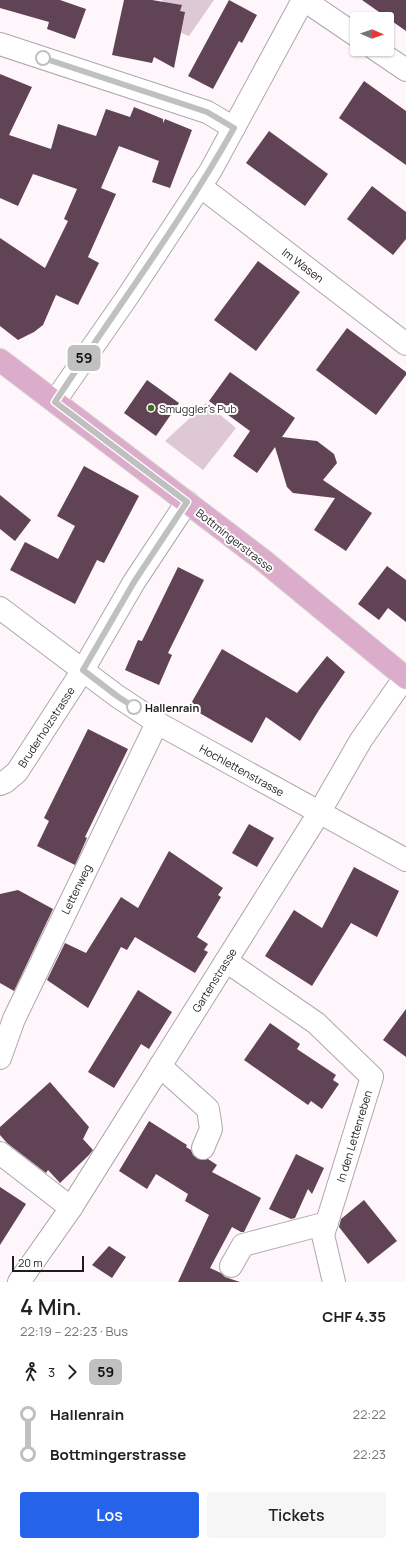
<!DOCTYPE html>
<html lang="de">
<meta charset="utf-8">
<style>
:root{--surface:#fff;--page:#f6f6f6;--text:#202124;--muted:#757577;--accent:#2563eb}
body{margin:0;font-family:Manrope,sans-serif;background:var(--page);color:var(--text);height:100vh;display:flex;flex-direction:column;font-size:15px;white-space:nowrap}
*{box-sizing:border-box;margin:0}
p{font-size:13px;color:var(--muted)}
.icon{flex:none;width:22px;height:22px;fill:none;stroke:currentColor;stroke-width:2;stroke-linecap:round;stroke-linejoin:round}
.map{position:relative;height:1282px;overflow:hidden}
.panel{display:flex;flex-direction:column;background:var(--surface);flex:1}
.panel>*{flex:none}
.badge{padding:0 8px;border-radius:6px;font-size:14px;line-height:26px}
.needle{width:26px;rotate:92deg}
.fabs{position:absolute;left:350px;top:12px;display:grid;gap:8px}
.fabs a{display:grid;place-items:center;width:44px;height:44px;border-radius:4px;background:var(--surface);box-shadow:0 1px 3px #0004;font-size:20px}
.scale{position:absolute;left:12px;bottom:10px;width:72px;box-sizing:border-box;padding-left:4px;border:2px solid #1f1c1e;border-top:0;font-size:11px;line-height:14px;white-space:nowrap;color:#1f1c1e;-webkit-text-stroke:3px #fff;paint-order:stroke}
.map>.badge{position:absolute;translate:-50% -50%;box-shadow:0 0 0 2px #fff}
.legs{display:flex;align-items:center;gap:6px;height:44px;padding:0 20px;font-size:13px}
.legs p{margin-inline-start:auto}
.head{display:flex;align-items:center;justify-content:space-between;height:68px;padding:0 20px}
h1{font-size:22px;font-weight:600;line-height:30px}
.primary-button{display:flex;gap:8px;margin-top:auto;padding:8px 20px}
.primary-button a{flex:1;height:46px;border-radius:4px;background:var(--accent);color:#fff;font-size:16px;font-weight:600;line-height:46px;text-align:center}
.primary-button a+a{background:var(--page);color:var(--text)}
ul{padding:0 20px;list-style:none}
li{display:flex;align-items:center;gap:14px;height:40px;font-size:15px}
li i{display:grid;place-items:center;width:6px;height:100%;margin:0 5px;background:currentColor}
li i::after{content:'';width:10px;height:10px;margin:-5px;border:3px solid;border-radius:50%;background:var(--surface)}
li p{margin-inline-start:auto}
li:first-child i{background:linear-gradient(#0000 50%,currentColor 0)}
li:last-child i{background:linear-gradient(currentColor 50%,#0000 0)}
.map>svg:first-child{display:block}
.green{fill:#dec8d5}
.building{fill:#604355}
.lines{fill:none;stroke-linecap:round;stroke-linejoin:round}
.minor-casing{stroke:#aea7ab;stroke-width:24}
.major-casing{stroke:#d7d6d6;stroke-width:24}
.minor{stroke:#fff;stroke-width:22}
.major{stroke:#dcaccb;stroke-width:22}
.line-1-casing{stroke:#fff;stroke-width:9}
.line-1{stroke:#c0c0c0;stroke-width:6}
.stop-1-dot{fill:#fff;stroke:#c0c0c0;stroke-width:2}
.poi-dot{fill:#486b23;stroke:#fff;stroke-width:1.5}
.labels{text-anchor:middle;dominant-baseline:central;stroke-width:4;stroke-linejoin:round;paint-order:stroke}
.street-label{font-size:11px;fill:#1f1c1e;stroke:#fff}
.poi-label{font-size:11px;fill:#1f1c1e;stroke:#fff;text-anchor:start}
.stop-label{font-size:11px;font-weight:bold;fill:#1f1c1e;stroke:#fff;text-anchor:start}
</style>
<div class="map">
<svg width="406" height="1282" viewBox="0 0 406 1282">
<rect width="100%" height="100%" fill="#fef6fb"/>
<g class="green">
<path d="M162,0h52l-25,36 -18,-7z"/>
<path d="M206,403l30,25 -33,42 -38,-29z"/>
</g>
<g class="building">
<path d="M0,0h60l26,9 -11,30 -28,-10 2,-7 -49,-14z"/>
<path d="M124,0h28l30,5 -2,6 5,1 -11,56 -20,-11 -2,6 -40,-8z"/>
<path d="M229,0l28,15 -15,28 -3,-2 -26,48 -25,-13z"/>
<path d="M362,0h44v31z"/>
<path d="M0,74l32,13 -23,48 42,14 7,-25 38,12 10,-27 24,8 4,-10 29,12v4l2,-4 27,11 -22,58 -18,-6 7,-21 -40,-15 -18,42 15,6 -28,63 11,6 -21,42 -22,-10 -13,30 -9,7 -16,8 -18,-14v-88l45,30 23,-47 -4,-2 13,-30 -44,-15 -15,32 -18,-8z"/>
<path d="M364,81l42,30v54l-67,-47z"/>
<path d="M269,131l59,43 -23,32 -59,-43z"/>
<path d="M372,186l34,26v27l-13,16 -46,-36z"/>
<path d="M258,261l42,31 -44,59 -42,-31z"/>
<path d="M347,328l59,44v3l-30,40 -60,-45z"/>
<path d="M230,372l65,46 -13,19 35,4 17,13 3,9 -14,17 49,33 -26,38 -32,-21 21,-32 -42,-5 -6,-6 -12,-40 -18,26 -24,-17 17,-25 -41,-30z"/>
<path d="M147,380l32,23 -23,33 -32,-23z"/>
<path d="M84,466l55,30 -35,67 -7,-3 -22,44 -65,-34 15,-28 33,17 17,-33 -18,-10z"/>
<path d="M0,495l31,25 -16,21 -15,-12z"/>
<path d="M387,566l19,14v42l-18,-14 -9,12 -21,-16z"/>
<path d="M178,567l26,13 -36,73 4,2 -13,30 -34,-15 13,-30 4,1z"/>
<path d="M222,649l75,44 30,-37 18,16 -26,38 -19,31 -34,-24 -14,26 -63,-36z"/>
<path d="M88,729l40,20 -43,88 2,1 -12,27 -38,-19 12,-25 -5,-3z"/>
<path d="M249,824l25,14 -17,29 -25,-14z"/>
<path d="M169,851l54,37 -5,7 3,2 -24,40 11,7 -4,6 4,2 -13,21 -60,-36 -8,13 -6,-3 -33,61 -41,-28 18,-37 21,10 35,-56 17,11z"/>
<path d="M354,867l45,24 -22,46 -26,-14 -39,63 -47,-30 29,-46 28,18z"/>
<path d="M18,890l35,19 -39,82 -14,-8v-89z"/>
<path d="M138,990l34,22 -23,37 -8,-5 -27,44 -26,-16z"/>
<path d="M406,1009v48l-23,-17z"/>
<path d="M270,1023l30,21 -3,5 39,26 -3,5 6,4 -17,25 -11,-8 -3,4 -64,-45z"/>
<path d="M50,1082l39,45 -6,12 10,11 -4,5 -29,28 -12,-13 -2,3 -39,-30 -7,-8v-8z"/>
<path d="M149,1121l38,24 -1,2 5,3 2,5 5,4 6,1 4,-1 9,6 -5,7 49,26 -17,34h-3l-9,-5 -22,41 11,5 4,4 15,5h-62l31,-67 -24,-14 3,-7 -32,-20 -9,15 -28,-18z"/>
<path d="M296,1154l28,14 -12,26 -4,-5 -13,29 -4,1 -22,-10z"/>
<path d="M0,1187l26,17 -26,41z"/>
<path d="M364,1200l33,41 -29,23 -29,-37 2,-8z"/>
<path d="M109,1246l17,11 -14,21 -20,-13z"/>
</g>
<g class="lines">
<defs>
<g id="minor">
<path d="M304,0l53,36"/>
<path d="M0,44l207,68 27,16"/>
<path d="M375,49l31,21"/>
<path d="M200,186l206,158"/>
<path d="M55,401l73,-105 83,-126 92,-170"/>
<path d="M0,608l117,88 44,29 245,135"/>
<path d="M0,784l5,-2 12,-10 66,-102 51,-88 53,-80"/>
<path d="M226,961l90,62 56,54 -49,158 11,47"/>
<path d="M0,1058l14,-39 143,-296"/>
<path d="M160,1066l48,43 3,20 -8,19"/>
<path d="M0,1153l71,55"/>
<path d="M231,1266l12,-21 84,-22"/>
<path d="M19,1282l52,-74 248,-395 42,-73 44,-63"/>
</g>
<path id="major" d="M0,360l264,201 142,117"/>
</defs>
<use href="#minor" class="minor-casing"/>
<use href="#major" class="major-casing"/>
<use href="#minor" class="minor"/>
<use href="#major" class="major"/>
</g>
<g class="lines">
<defs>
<path id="line-1" d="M43,58l164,54 27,16c-53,95 -119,182 -179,274l132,100 -53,80 -51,88 34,26 17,11"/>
</defs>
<use href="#line-1" class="line-1-casing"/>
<use href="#line-1" class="line-1"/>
</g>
<g class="stop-1-dot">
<circle cx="43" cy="58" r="7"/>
<circle cx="134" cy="707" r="7"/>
</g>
<circle class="poi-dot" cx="151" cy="408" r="4"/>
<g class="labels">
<g class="street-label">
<text transform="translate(303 265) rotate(37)">Im Wasen</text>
<text transform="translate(235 540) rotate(38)">Bottmingerstrasse</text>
<text transform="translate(46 727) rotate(-57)">Bruderholzstrasse</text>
<text transform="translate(242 770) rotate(29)">Hochlettenstrasse</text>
<text transform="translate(76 889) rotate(-64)">Lettenweg</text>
<text transform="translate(214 980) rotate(-58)">Gartenstrasse</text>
<text transform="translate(354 1136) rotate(-73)">In den Lettenreben</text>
</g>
<g class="poi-label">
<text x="159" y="408">Smuggler's Pub</text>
</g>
<g class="stop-label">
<text x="145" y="707">Hallenrain</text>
</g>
</g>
</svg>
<div class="fabs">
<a><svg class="needle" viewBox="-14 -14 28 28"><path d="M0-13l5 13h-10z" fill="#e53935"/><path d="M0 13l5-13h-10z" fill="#757577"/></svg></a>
</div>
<div class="scale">20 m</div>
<b class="badge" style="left:84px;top:358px;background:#c0c0c0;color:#111">59</b>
</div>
<section class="panel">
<div class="head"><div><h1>4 Min.</h1><p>22:19 – 22:23 · Bus</p></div><b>CHF 4.35</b></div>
<div class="legs"><svg class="icon" aria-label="walk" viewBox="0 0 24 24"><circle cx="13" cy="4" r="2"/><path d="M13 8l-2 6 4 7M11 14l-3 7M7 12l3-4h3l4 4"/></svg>3<svg class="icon" aria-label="forward" viewBox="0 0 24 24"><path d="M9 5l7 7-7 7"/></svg><b class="badge" style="background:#c0c0c0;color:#111">59</b></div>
<ul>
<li><i style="color:#c0c0c0"></i><b>Hallenrain</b><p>22:22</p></li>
<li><i style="color:#c0c0c0"></i><b>Bottmingerstrasse</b><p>22:23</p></li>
</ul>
<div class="primary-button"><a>Los</a><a>Tickets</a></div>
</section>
